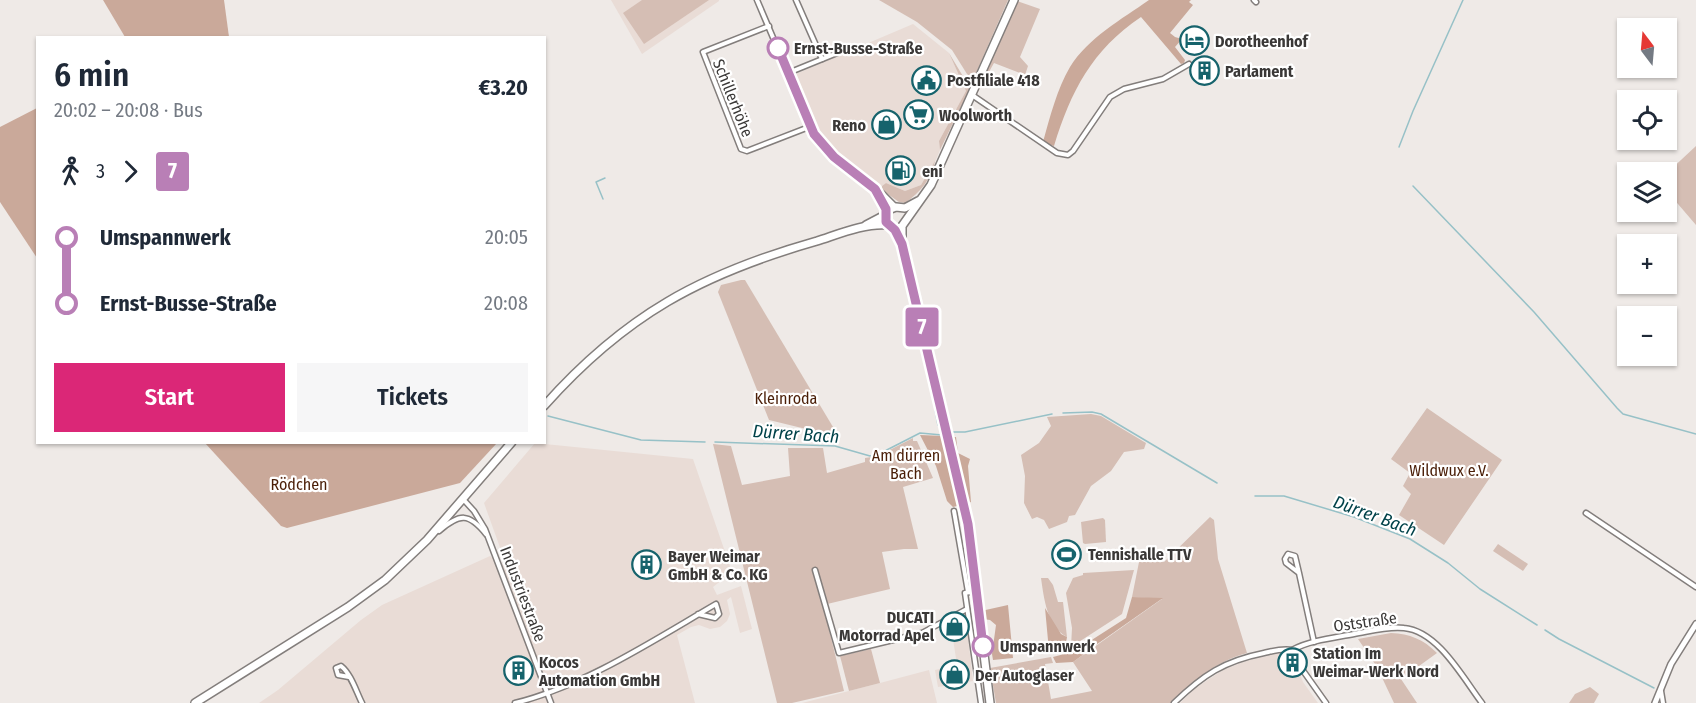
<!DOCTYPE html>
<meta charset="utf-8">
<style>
:root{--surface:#fff;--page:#f6f6f7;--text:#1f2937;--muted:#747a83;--accent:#db2777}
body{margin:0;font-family:"Fira Sans Condensed",sans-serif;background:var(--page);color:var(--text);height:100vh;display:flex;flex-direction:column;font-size:22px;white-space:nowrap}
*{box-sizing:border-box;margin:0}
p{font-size:20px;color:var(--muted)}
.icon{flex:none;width:33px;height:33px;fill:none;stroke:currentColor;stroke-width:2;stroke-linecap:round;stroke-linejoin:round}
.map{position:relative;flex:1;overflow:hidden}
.sheet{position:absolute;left:36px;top:36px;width:510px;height:408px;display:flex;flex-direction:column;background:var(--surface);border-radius:0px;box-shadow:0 2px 4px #0004}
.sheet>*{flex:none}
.badge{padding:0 12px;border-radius:4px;font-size:21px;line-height:39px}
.needle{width:39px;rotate:344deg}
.controls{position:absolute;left:1617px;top:18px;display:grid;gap:12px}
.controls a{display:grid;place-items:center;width:60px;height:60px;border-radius:0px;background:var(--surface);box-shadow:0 2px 4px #0004;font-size:30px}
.map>.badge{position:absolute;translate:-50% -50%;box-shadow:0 0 0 3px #fff}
.legs{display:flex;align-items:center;gap:9px;height:66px;padding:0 18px;font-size:20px}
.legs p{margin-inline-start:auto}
.head{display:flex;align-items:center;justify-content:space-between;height:102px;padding:0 18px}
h1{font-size:33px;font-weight:600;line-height:45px}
.primary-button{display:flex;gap:12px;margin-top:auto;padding:12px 18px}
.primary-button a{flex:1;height:69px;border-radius:0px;background:var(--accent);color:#fff;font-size:24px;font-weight:600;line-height:69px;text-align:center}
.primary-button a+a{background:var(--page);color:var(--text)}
ul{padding:0 18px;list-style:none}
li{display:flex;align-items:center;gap:21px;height:66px;font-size:22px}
li i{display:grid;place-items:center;width:9px;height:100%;margin:0 8px;background:currentColor}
li i::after{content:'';width:15px;height:15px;margin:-8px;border:4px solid;border-radius:50%;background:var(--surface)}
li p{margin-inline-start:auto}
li:first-child i{background:linear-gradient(#0000 50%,currentColor 0)}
li:last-child i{background:linear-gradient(currentColor 50%,#0000 0)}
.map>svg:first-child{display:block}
.built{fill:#e9dcd6}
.green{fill:#d5beb4}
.forest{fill:#caa99a}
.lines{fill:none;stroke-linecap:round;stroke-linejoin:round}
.stream{stroke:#97c1c7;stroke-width:1.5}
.minor-casing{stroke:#837e7c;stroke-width:7}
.tertiary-casing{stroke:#837e7c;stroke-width:8}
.primary-casing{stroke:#837e7c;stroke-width:10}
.minor{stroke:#fff;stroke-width:4}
.tertiary{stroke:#fff;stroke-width:5}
.primary{stroke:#fff;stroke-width:7}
.line-1-casing{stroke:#fff;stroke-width:14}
.line-1{stroke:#b97fb6;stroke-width:9}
.stop-1-dot{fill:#fff;stroke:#b97fb6;stroke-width:3}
.labels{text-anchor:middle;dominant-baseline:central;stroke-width:4.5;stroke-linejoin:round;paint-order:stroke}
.poi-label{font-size:16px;font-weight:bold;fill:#3a3837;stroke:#fff;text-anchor:start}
.stop-label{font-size:16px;font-weight:bold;fill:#3a3837;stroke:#fff;text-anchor:start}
.street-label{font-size:16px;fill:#3a3837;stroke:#fff}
.park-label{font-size:16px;fill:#4a1e07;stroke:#fff}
.water-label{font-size:18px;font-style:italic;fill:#004249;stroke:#fff}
</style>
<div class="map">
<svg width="1696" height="703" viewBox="0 0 1696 703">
<rect width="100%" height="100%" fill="#efeae7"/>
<g class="built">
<path d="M611,0h108v1l-77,53z"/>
<path d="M913,24l36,29 17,38 -27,50 1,9 -5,12 -14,23 -16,6 -19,-8 -4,3 -41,-26 -12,-12 -11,-14 -11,-21 -14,-38z"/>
<path d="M535,443l158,16 39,113 -19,15 4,8 24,-9 11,43 -12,4 -9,-36 -4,3 3,14 -3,7 -7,6 -10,2 -11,-4 -8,2 -14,8 18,68h-436l19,-13 83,-70 21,-15 108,-49 17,11 -23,-64z"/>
<path d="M965,611l8,70 -35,6 -3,-17 22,-5 -4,-26h-9l-2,-14 13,-10z"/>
<path d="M1284,652l8,3 11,27 15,21h-138l14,-14 29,-19 23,-9z"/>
<path d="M929,670l8,33h-135l78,-20z"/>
</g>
<g class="green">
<path d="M642,0h67l-65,44 -21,-31z"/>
<path d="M879,0h129l-36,82 -20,-32 -35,-28z"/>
<path d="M1017,1l23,8 -20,48 8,9 -3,9 -31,-12 -17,30 -1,-1z"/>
<path d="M949,53l21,35 -30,62 -1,-9 27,-50z"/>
<path d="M1696,146v79l-30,-35 1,-17z"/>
<path d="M935,161c-3,17 -15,32 -30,42l-6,-1 -17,-12v-4l4,-3 19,8 16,-6z"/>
<path d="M741,280h4l94,157 -70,-17 -51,-128 3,-7z"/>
<path d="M1427,408l75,52 -58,85 -45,-30 12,-21 -8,-8 7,-13 -19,-14z"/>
<path d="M1091,414l10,2 45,27 -2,6 -20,3 -13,19 -20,15 -16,29 -6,1 -2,6 -18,7 -5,-9 -7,-3 -5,2 -8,-16 1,-27 -4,-21 18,-12 12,-17 -4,-9z"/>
<path d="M913,438v3h4l16,37 -30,9 15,62h-14l-22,3 8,37 -67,16 21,86 -52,12h-15l-64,-259 18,2 11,39 48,-9 -2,-28h35l4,25 38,-11v-4l13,-2z"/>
<path d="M1210,517l4,3 4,39 29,94c-32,9 -54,28 -76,50h-175l-6,-35 61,-11 2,6 -8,1 6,35 41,-8 -19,-29 89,-63 -30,-2 9,-45 23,10z"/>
<path d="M1103,518l2,2 1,22 -21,2 -2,-1 -2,-21z"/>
<path d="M1498,544l30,20 -5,7 -30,-20z"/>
<path d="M1134,570l-12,44 -51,33 1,-19 -6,-35 7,-15 10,-3v-2z"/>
<path d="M1041,578h7l5,7 5,17h5l4,35c-20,-11 -23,-38 -26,-59z"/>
<path d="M1391,633c19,1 32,6 46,20l-36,26 16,24h-23l-17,-36 -19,-28z"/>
<path d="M871,649l9,34 -31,8 -9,-35z"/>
<path d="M1590,687l9,7 -5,9h-25l6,-9z"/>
</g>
<g class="forest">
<path d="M103,0h121l5,37h-104z"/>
<path d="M1149,0h42l-2,2 4,3 -23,28 5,4 7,2 -7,8 10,13 -1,3 -3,1 -40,-47c-49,33 -70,74 -87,129l-11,-4c7,-25 14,-53 27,-75 18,-29 52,-48 79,-67z"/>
<path d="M37,108v150l-37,-56v-75z"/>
<path d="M920,435l24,1 17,69 -8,2 -6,-6 -11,-35z"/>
<path d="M951,437h5l2,16 12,6 -2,7 3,36 -5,2z"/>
<path d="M205,443h292l-37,40 -173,45 -6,-2z"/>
<path d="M1132,597l31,1 -70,49 -6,-4 39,-25z"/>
<path d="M1008,605l5,53 -20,2 -1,-6 4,-29 -6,-5 -7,-1 -2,-8z"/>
<path d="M1045,608l16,26 6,3 -1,6 -5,6 -12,2z"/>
<path d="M1085,644l6,5 -18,13 -17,1 -3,-6 15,-4z"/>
</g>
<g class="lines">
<g class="stream">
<path d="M1399,147l14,-36 50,-111"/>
<path d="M1413,186l121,126 83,96 6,6 73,20"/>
<path d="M603,199l-7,-17 9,-4"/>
<path d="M935,410l3,15"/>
<path d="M1063,413l29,-1 9,2 116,69"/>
<path d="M548,416l93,24 64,2"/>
<path d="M952,432h13l87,-18"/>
<path d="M715,442l120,4 35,10 7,-1 43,-22 22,2"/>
<path d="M1255,496h29l70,21 56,22 38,24 32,26 57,36"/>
<path d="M1545,630l14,9 95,49"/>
</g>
<defs>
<g id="minor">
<path d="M757,0l57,134 20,23 48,36 14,14"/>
<path d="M796,0l26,59"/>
<path d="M1254,0l2,2"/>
<path d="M769,26l-66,26 38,97 6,2 62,-24"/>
<path d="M788,73l59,-24"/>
<path d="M972,95l85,58 11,2 5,-4 37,-54 14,-8 39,-10 26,-15"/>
<path d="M876,190l9,16 2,6"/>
<path d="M463,499l11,12 11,18 66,174"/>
<path d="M954,511l14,81"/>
<path d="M1586,513l110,74"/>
<path d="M439,531c21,-18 30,-18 47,3"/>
<path d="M815,570l24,83 83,-20 45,-24"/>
<path d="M1299,573l-4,-17 -7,-2 -3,5 1,4 13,10 15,69"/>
<path d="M975,591l-10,2 16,110"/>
<path d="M1292,650c19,-10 41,-12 62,-16 17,-3 34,-8 50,-6 34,3 59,50 78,75"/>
<path d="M349,677l-11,-2 -2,-7 5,-2c10,8 15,25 21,37"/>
<path d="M1661,691l2,12"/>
<path d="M515,703c69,-17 139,-63 201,-99l3,10 -4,4 -17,-4"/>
<path d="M1174,703c29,-28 50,-42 90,-50 9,-2 18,-5 28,-3l12,22 22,31"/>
</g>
<path id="tertiary" d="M1655,703l16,-39 25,-40"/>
<g id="primary">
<path d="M866,225l19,-10"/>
<path d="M888,225l-3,-8 3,-7 8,-3 9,1 13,-7"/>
<path d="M544,406c81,-91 157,-132 273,-165 22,-7 47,-18 71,-16l7,5 6,12"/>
<path d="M195,703l153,-96 37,-27 42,-40 85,-98"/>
<path d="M990,703l-22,-179 -66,-280v-18l29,-41 83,-185"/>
</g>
</defs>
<use href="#minor" class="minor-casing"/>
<use href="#tertiary" class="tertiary-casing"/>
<use href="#primary" class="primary-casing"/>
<use href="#minor" class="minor"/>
<use href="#tertiary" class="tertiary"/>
<use href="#primary" class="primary"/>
</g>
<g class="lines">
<defs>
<path id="line-1" d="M778,48l36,86 20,23 41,32 11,20v13l9,8 7,14 66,280 15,122"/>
</defs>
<use href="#line-1" class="line-1-casing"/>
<use href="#line-1" class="line-1"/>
</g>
<defs>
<symbol id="hotel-ring" viewBox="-11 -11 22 22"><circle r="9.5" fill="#fff" stroke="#16636c" stroke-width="1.5"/><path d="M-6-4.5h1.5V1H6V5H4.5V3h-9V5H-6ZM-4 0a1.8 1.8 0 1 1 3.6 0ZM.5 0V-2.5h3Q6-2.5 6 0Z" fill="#16636c"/></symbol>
<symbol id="building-ring" viewBox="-11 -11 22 22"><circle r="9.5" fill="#fff" stroke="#16636c" stroke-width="1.5"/><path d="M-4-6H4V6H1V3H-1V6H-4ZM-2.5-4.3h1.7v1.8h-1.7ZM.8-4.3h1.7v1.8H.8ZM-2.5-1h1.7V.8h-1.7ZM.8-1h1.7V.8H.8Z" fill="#16636c"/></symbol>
<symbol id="civic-ring" viewBox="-11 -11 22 22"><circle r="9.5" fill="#fff" stroke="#16636c" stroke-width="1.5"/><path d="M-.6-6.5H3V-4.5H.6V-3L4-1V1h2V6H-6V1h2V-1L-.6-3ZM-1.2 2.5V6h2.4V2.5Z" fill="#16636c"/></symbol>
<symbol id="supermarket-ring" viewBox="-11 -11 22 22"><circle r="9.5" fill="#fff" stroke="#16636c" stroke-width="1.5"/><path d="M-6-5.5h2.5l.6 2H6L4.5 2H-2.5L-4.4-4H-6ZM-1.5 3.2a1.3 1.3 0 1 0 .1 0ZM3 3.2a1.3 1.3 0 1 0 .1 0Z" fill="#16636c"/></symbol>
<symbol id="shop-ring" viewBox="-11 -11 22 22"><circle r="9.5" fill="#fff" stroke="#16636c" stroke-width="1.5"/><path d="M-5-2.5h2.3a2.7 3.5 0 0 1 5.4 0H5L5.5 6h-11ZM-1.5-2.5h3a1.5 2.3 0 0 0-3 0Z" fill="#16636c"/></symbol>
<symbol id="fuel-ring" viewBox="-11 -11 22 22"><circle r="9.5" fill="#fff" stroke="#16636c" stroke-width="1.5"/><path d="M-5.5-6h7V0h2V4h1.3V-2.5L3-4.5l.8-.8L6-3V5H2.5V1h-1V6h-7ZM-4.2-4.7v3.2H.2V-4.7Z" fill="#16636c"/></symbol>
<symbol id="stadium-ring" viewBox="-11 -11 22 22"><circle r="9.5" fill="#fff" stroke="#16636c" stroke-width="1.5"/><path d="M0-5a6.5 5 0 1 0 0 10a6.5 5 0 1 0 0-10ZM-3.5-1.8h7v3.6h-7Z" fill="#16636c"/></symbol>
</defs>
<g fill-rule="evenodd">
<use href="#hotel-ring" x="1178" y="24" width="33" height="33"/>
<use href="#building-ring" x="1188" y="54" width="33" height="33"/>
<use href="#civic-ring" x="910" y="64" width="33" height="33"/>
<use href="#supermarket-ring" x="902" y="98" width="33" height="33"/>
<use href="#shop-ring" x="870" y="108" width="33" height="33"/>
<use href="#fuel-ring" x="884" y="154" width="33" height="33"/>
<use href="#stadium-ring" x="1050" y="538" width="33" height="33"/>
<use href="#building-ring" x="630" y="548" width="33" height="33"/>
<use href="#shop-ring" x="938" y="610" width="33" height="33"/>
<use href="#building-ring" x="1276" y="646" width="33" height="33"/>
<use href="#building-ring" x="502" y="654" width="33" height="33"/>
<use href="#shop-ring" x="938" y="658" width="33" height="33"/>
</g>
<g class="stop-1-dot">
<circle cx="778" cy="48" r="10"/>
<circle cx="983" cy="646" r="10"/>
</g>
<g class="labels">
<g class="poi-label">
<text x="1215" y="41">Dorotheenhof</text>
<text x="1225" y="71">Parlament</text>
<text x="947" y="80">Postfiliale 418</text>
<text x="939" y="115">Woolworth</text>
<text x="866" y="125" text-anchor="end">Reno</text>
<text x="922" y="171">eni</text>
<text x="1088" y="554">Tennishalle TTV</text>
<text x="668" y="556">Bayer Weimar<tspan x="668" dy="18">GmbH &amp; Co. KG</tspan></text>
<text x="934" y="617" text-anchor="end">DUCATI<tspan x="934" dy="18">Motorrad Apel</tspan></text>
<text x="1313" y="653">Station Im<tspan x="1313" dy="18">Weimar-Werk Nord</tspan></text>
<text x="539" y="662">Kocos<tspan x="539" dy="18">Automation GmbH</tspan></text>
<text x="975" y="675">Der Autoglaser</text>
</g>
<g class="stop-label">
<text x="794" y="48">Ernst-Busse-Straße</text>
<text x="1000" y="646">Umspannwerk</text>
</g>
<g class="street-label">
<text transform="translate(733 98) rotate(68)">Schillerhöhe</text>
<text transform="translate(523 594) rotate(69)">Industriestraße</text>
<text transform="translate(1365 622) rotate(-8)">Oststraße</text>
</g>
<g class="park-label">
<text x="786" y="398">Kleinroda</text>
<text x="906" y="455">Am dürren<tspan x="906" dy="18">Bach</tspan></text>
<text x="1449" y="470">Wildwux e.V.</text>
<text x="299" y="484">Rödchen</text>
</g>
<g class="water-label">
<text transform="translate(796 434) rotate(4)">Dürrer Bach</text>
<text transform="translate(1375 516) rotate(20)">Dürrer Bach</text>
</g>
</g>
</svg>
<div class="controls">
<a><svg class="needle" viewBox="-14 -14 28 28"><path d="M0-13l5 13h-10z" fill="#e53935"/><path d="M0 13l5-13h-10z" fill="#747a83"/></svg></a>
<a><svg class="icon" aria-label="locate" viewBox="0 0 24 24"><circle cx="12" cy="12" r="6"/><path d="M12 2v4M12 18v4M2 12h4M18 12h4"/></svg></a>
<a><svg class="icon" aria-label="layers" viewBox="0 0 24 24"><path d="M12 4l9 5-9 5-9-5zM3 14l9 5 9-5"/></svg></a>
<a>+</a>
<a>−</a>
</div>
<b class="badge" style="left:922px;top:327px;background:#b97fb6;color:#fff">7</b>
<section class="sheet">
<div class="head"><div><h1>6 min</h1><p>20:02 – 20:08 · Bus</p></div><b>€3.20</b></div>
<div class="legs"><svg class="icon" aria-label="walk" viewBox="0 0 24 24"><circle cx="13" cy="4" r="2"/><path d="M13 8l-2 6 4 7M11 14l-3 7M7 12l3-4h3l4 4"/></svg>3<svg class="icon" aria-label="forward" viewBox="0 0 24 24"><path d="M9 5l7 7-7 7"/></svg><b class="badge" style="background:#b97fb6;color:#fff">7</b></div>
<ul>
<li><i style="color:#b97fb6"></i><b>Umspannwerk</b><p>20:05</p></li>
<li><i style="color:#b97fb6"></i><b>Ernst-Busse-Straße</b><p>20:08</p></li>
</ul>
<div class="primary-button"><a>Start</a><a>Tickets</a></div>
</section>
</div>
